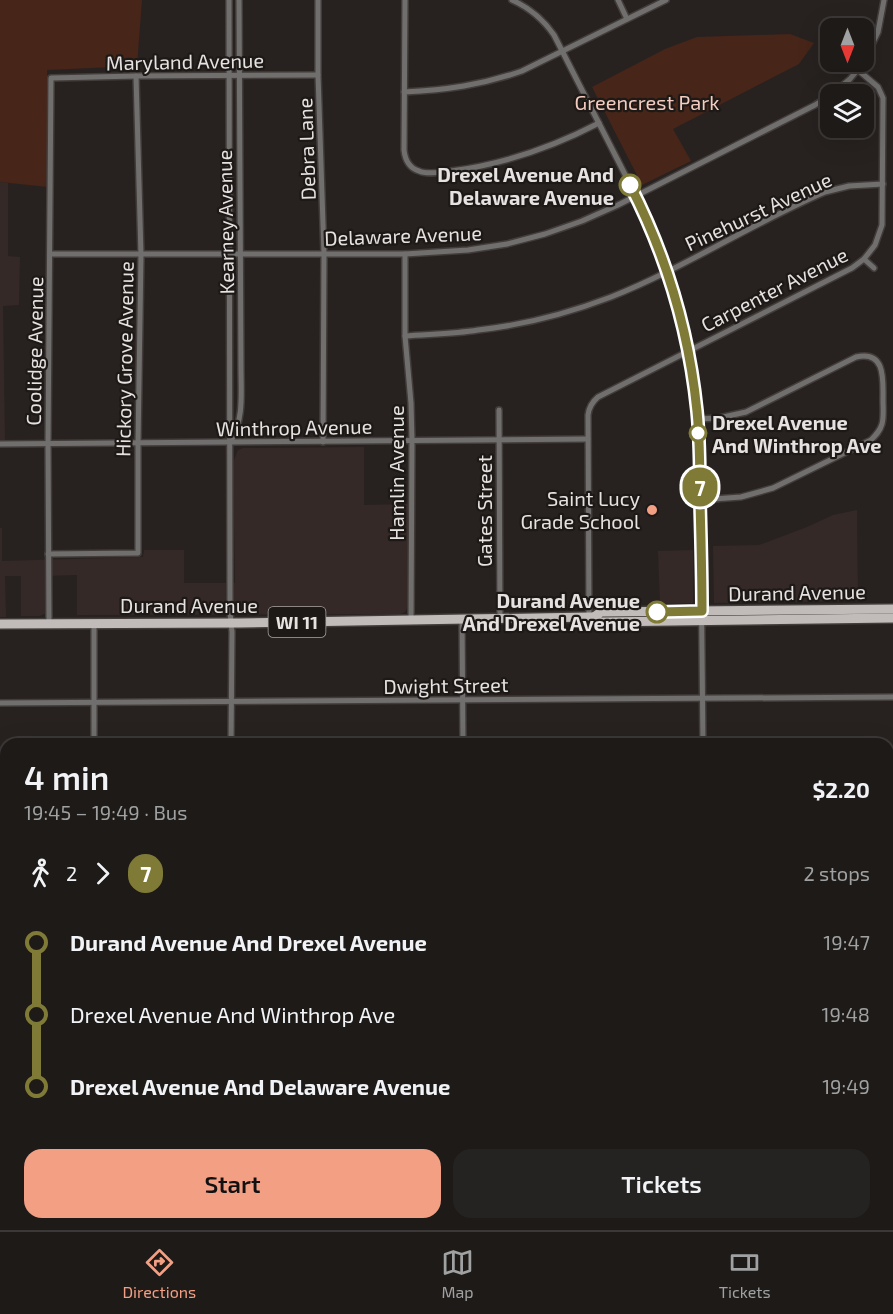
<!DOCTYPE html>
<meta charset="utf-8">
<style>
:root{--surface:#1d1a18;--page:#252321;--text:#f1f3f6;--muted:#a0a1a2;--line:#3b3837;--accent:#f39f84}
body{margin:0;font-family:"Exo 2",sans-serif;background:var(--page);color:var(--text);height:100vh;display:flex;flex-direction:column;font-size:22px;white-space:nowrap}
*{box-sizing:border-box;margin:0}
p{font-size:20px;color:var(--muted)}
.icon{flex:none;width:33px;height:33px;fill:none;stroke:currentColor;stroke-width:2;stroke-linecap:round;stroke-linejoin:round}
.map{position:relative;flex:1;overflow:hidden}
.side{position:absolute;left:0px;top:738px;width:894px;height:492px;display:flex;flex-direction:column;background:var(--surface);border-radius:18px 18px 0 0;box-shadow:0 6px 24px #0002,0 0 0 2px var(--line)}
.side>*{flex:none}
.badge{padding:0 12px;border-radius:20px;font-size:21px;line-height:39px}
.needle{width:39px;rotate:180deg}
.buttons{position:absolute;left:820px;top:18px;display:grid;gap:12px}
.buttons a{display:grid;place-items:center;width:54px;height:54px;border-radius:12px;background:var(--surface);box-shadow:0 6px 24px #0002,0 0 0 2px var(--line);font-size:30px}
.map>.badge{position:absolute;translate:-50% -50%;box-shadow:0 0 0 3px #fff}
.legs{display:flex;align-items:center;gap:9px;height:66px;padding:0 24px;font-size:20px}
.legs p{margin-inline-start:auto}
.headline{display:flex;align-items:center;justify-content:space-between;height:102px;padding:0 24px}
h1{font-size:33px;font-weight:600;line-height:45px}
.button{display:flex;gap:12px;margin-top:auto;padding:12px 24px}
.button a{flex:1;height:69px;border-radius:18px;background:var(--accent);color:#111;font-size:24px;font-weight:600;line-height:69px;text-align:center}
.button a+a{background:var(--page);color:var(--text)}
ul{padding:0 24px;list-style:none}
li{display:flex;align-items:center;gap:21px;height:72px;font-size:22px}
li i{display:grid;place-items:center;width:9px;height:100%;margin:0 8px;background:currentColor}
li i::after{content:'';width:15px;height:15px;margin:-8px;border:4px solid;border-radius:50%;background:var(--surface)}
li p{margin-inline-start:auto}
li:first-child i{background:linear-gradient(#0000 50%,currentColor 0)}
li:last-child i{background:linear-gradient(currentColor 50%,#0000 0)}
.tab-bar{display:flex;justify-content:space-around;align-items:center;height:84px;border-top:2px solid var(--line);background:var(--surface);font-size:16px;color:var(--muted)}
.tab-bar a{display:grid;justify-items:center;gap:3px}
.tab-bar .active{color:var(--accent)}
.map>svg:first-child{display:block}
.built{fill:#342926}
.green{fill:#472519}
.lines{fill:none;stroke-linecap:round;stroke-linejoin:round}
.minor-casing{stroke:#423d3b;stroke-width:8}
.tertiary-casing{stroke:#423d3b;stroke-width:10}
.primary-casing{stroke:#423d3b;stroke-width:12}
.minor{stroke:#716f6e;stroke-width:5}
.tertiary{stroke:#716f6e;stroke-width:7}
.primary{stroke:#c1bcba;stroke-width:9}
.line-1-casing{stroke:#fff;stroke-width:14}
.line-1{stroke:#7f7b37;stroke-width:9}
.stop-1-dot{fill:#fff;stroke:#7f7b37;stroke-width:3}
.poi-dot{fill:#f39f84;stroke:#1d1917;stroke-width:2}
.labels{text-anchor:middle;dominant-baseline:central;stroke-width:4.5;stroke-linejoin:round;paint-order:stroke}
.shield{fill:#1d1917;stroke:#a9a6a4;stroke-width:1.5}
.shield-label{font-size:18px;font-weight:bold;fill:#e5e2e1}
.street-label{font-size:20px;fill:#e5e2e1;stroke:#1d1917}
.park-label{font-size:20px;fill:#f4ccbf;stroke:#1d1917}
.stop-label{font-size:20px;font-weight:bold;fill:#e5e2e1;stroke:#1d1917;text-anchor:end}
.poi-label{font-size:20px;fill:#e5e2e1;stroke:#1d1917;text-anchor:end}
</style>
<div class="map">
<svg width="893" height="1230" viewBox="0 0 893 1230">
<rect width="100%" height="100%" fill="#272220"/>
<g class="built">
<path d="M0,182l8,1v73l12,1 -1,48 -16,1 2,134h-5z"/>
<path d="M364,447v58l44,-1 1,91 -1,12 -3,5 -4,2 -324,1v-40l-31,1v37l-6,3h-19v-40h-16l1,41h-6v-89h2v33l141,-4 1,-7h40v33h51l-2,-112 1,-11 4,-10 5,-2z"/>
<path d="M857,510l1,91 -144,2 -1,-57 46,-1 48,-18 26,-12z"/>
<path d="M693,550v53l-33,1 -2,-53z"/>
</g>
<g class="green">
<path d="M0,0h142l-5,66 -90,4 1,117 -48,-5z"/>
<path d="M790,34l24,9 -15,21 -126,65 18,32 -49,24 -50,-98 73,-38 32,-12z"/>
</g>
<g class="lines">
<defs>
<g id="minor">
<path d="M229,0l1,612 2,20 -1,112"/>
<path d="M318,0v75l6,179 -1,188"/>
<path d="M405,0l-1,150c1,9 5,18 15,21 8,4 23,1 32,0 54,-7 100,-23 148,-48"/>
<path d="M512,0c18,8 31,19 42,35l82,161 23,54 17,52 13,54 8,55 3,56 3,277"/>
<path d="M618,0l9,19"/>
<path d="M864,61l14,-29 6,-32"/>
<path d="M404,92c42,-2 78,-7 118,-21l144,-71"/>
<path d="M832,94l18,-15 14,-17"/>
<path d="M50,254h355l63,-4 39,-6 38,-10 37,-13 36,-16 197,-100 16,-10"/>
<path d="M405,254v82l6,67 1,37 -1,181"/>
<path d="M864,259l10,9"/>
<path d="M405,336c25,-2 49,-2 73,-6 46,-5 91,-17 133,-33 73,-29 142,-74 214,-105l24,-6 34,-2"/>
<path d="M499,410l1,209"/>
<path d="M697,419l22,-1 27,-6 110,-55c30,-7 27,23 27,43 0,8 1,17 -1,24 -2,7 -6,11 -11,16l-98,48 -32,9 -41,3"/>
<path d="M231,441c13,-23 10,-47 10,-72l-2,-369"/>
<path d="M0,444l588,-5"/>
<path d="M48,554l90,-1v-110l3,-188 -5,-179"/>
<path d="M589,617l-1,-202c1,-8 4,-13 10,-18l254,-129 12,-9 11,-14 7,-20 1,-127 -5,-11 -20,-17"/>
<path d="M462,620l1,124"/>
<path d="M49,624l-1,-181 3,-365 85,-2 182,-1"/>
<path d="M0,703l893,-6"/>
<path d="M94,744v-121"/>
<path d="M0,757l6,4"/>
<path d="M888,777h5"/>
<path d="M888,859h5"/>
<path d="M0,905l6,7"/>
<path d="M888,1018h5"/>
<path d="M0,1045l6,-2"/>
<path d="M888,1096h5"/>
<path d="M888,1173h5"/>
<path d="M0,1175l6,1"/>
<path d="M78,1224v6"/>
<path d="M122,1224l6,6"/>
<path d="M234,1224v6"/>
<path d="M465,1224v6"/>
<path d="M767,1224v6"/>
<path d="M153,1230v-6"/>
</g>
<g id="tertiary">
<path d="M888,927l5,-8"/>
<path d="M674,1230l4,-6"/>
</g>
<g id="primary">
<path d="M594,617l7,-5h3l289,-3"/>
<path d="M0,624l240,-1 349,-6h5l6,5 293,-4"/>
</g>
</defs>
<use href="#minor" class="minor-casing"/>
<use href="#tertiary" class="tertiary-casing"/>
<use href="#primary" class="primary-casing"/>
<use href="#minor" class="minor"/>
<use href="#tertiary" class="tertiary"/>
<use href="#primary" class="primary"/>
</g>
<g class="lines">
<defs>
<path id="line-1" d="M630,185c36,70 59,147 67,226 3,30 3,60 3,91 1,36 2,73 2,109l-45,1"/>
</defs>
<use href="#line-1" class="line-1-casing"/>
<use href="#line-1" class="line-1"/>
</g>
<g class="stop-1-dot">
<circle cx="630" cy="185" r="10"/>
<circle cx="698" cy="433" r="8"/>
<circle cx="657" cy="612" r="10"/>
</g>
<circle class="poi-dot" cx="652" cy="510" r="6"/>
<g class="labels">
<rect class="shield" x="268.5" y="607" width="57" height="30" rx="4.5"/>
<g class="shield-label">
<text x="297" y="622">WI 11</text>
</g>
<g class="street-label">
<text transform="translate(185 61) rotate(-1)">Maryland Avenue</text>
<text transform="translate(306 149) rotate(-92)">Debra Lane</text>
<text transform="translate(758 211) rotate(-25)">Pinehurst Avenue</text>
<text transform="translate(225 222) rotate(-91)">Kearney Avenue</text>
<text transform="translate(403 235) rotate(-2)">Delaware Avenue</text>
<text transform="translate(774 289) rotate(-27)">Carpenter Avenue</text>
<text transform="translate(34 351) rotate(-89)">Coolidge Avenue</text>
<text transform="translate(124 359) rotate(-89)">Hickory Grove Avenue</text>
<text transform="translate(294 427) rotate(-1)">Winthrop Avenue</text>
<text transform="translate(396 473) rotate(-90)">Hamlin Avenue</text>
<text transform="translate(484 511) rotate(-90)">Gates Street</text>
<text transform="translate(797 592) rotate(-1)">Durand Avenue</text>
<text x="189" y="605">Durand Avenue</text>
<text transform="translate(446 685) rotate(-1)">Dwight Street</text>
</g>
<g class="park-label">
<text x="647" y="102">Greencrest Park</text>
</g>
<g class="stop-label">
<text x="614" y="174">Drexel Avenue And<tspan x="614" dy="23">Delaware Avenue</tspan></text>
<text x="712" y="422" text-anchor="start">Drexel Avenue<tspan x="712" dy="23">And Winthrop Ave</tspan></text>
<text x="640" y="600">Durand Avenue<tspan x="640" dy="23">And Drexel Avenue</tspan></text>
</g>
<g class="poi-label">
<text x="640" y="498">Saint Lucy<tspan x="640" dy="23">Grade School</tspan></text>
</g>
</g>
</svg>
<div class="buttons">
<a><svg class="needle" viewBox="-14 -14 28 28"><path d="M0-13l5 13h-10z" fill="#e53935"/><path d="M0 13l5-13h-10z" fill="#a0a1a2"/></svg></a>
<a><svg class="icon" aria-label="layers" viewBox="0 0 24 24"><path d="M12 4l9 5-9 5-9-5zM3 14l9 5 9-5"/></svg></a>
</div>
<b class="badge" style="left:700px;top:487px;background:#7f7b37;color:#fff">7</b>
<section class="side">
<div class="headline"><div><h1>4 min</h1><p>19:45 – 19:49 · Bus</p></div><b>$2.20</b></div>
<div class="legs"><svg class="icon" aria-label="walk" viewBox="0 0 24 24"><circle cx="13" cy="4" r="2"/><path d="M13 8l-2 6 4 7M11 14l-3 7M7 12l3-4h3l4 4"/></svg>2<svg class="icon" aria-label="forward" viewBox="0 0 24 24"><path d="M9 5l7 7-7 7"/></svg><b class="badge" style="background:#7f7b37;color:#fff">7</b><p>2 stops</p></div>
<ul>
<li><i style="color:#7f7b37"></i><b>Durand Avenue And Drexel Avenue</b><p>19:47</p></li>
<li><i style="color:#7f7b37"></i><span>Drexel Avenue And Winthrop Ave</span><p>19:48</p></li>
<li><i style="color:#7f7b37"></i><b>Drexel Avenue And Delaware Avenue</b><p>19:49</p></li>
</ul>
<div class="button"><a>Start</a><a>Tickets</a></div>
</section>
</div>
<nav class="tab-bar">
<a class="active"><svg class="icon" aria-label="directions" viewBox="0 0 24 24"><path d="M12 3l9 9-9 9-9-9zM9 14v-3h6M13 9l2 2-2 2"/></svg>Directions</a>
<a><svg class="icon" aria-label="map" viewBox="0 0 24 24"><path d="M3 6l6-2 6 2 6-2v14l-6 2-6-2-6 2zM9 4v14M15 6v14"/></svg>Map</a>
<a><svg class="icon" aria-label="tickets" viewBox="0 0 24 24"><path d="M3 7h18v10H3zM15 7v10"/></svg>Tickets</a>
</nav>
